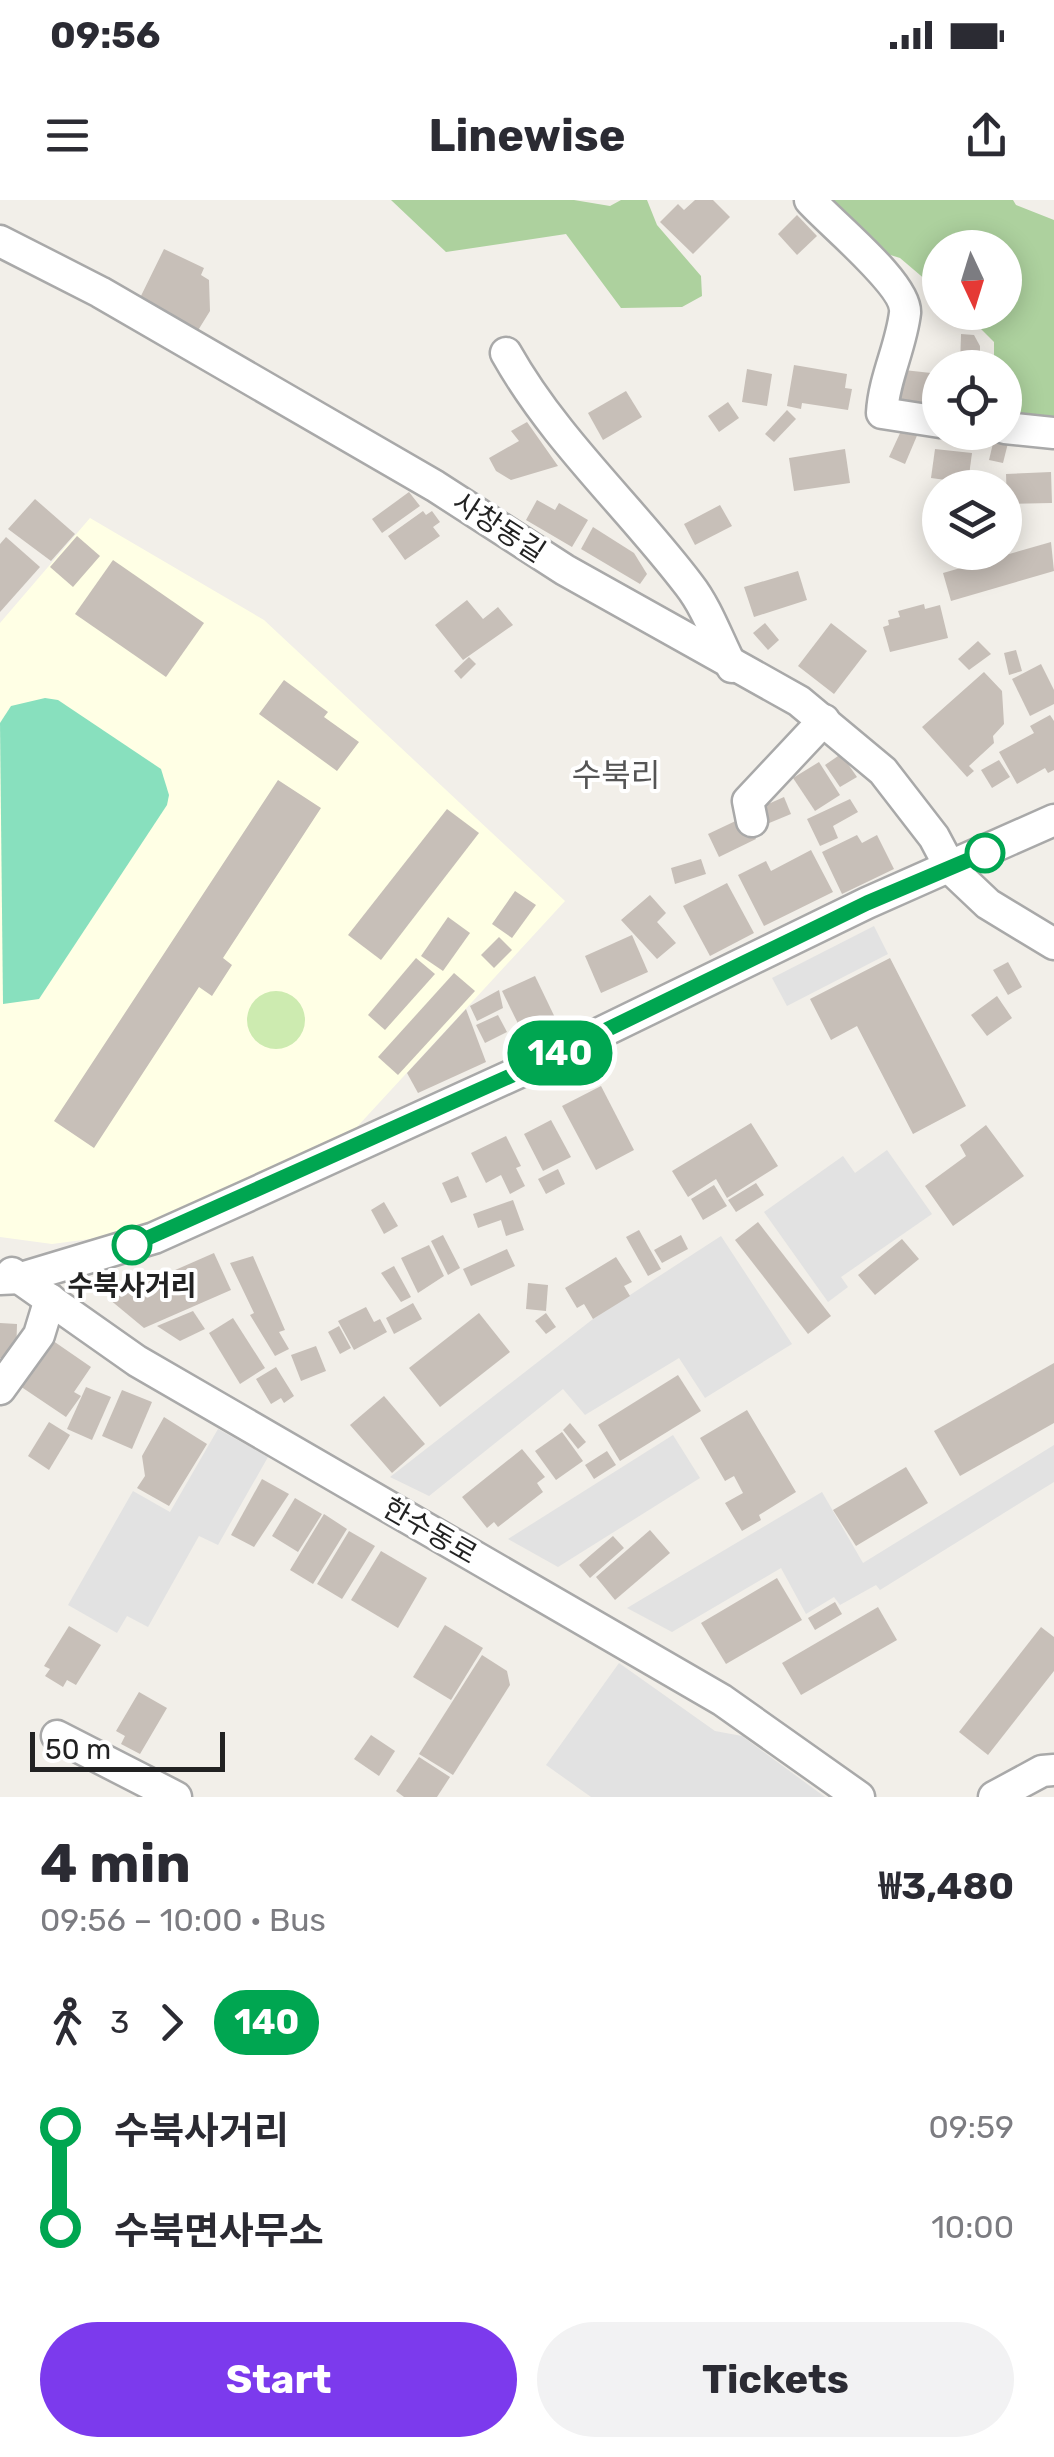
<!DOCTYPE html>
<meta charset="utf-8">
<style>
:root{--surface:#fff;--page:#f2f2f3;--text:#2b2b33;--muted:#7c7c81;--accent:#7c3aed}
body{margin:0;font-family:Rubik,"Noto Sans KR",sans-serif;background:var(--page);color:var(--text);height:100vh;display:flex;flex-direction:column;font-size:38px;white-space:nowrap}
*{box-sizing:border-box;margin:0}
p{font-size:32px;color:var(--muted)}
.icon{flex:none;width:55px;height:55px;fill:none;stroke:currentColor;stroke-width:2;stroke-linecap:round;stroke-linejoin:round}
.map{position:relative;height:1597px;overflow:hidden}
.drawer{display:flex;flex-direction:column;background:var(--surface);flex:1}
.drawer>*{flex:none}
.badge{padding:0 20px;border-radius:32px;font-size:35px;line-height:65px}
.needle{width:65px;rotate:176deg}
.fabs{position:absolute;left:922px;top:30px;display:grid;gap:20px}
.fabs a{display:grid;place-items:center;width:100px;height:100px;border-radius:50%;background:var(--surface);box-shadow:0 5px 25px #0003;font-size:50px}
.scale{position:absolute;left:30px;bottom:25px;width:195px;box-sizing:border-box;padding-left:10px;border:5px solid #222;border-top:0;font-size:28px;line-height:35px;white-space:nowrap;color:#222;-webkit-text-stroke:8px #fff;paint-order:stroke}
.map>.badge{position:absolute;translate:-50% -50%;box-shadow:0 0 0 5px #fff}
.legs{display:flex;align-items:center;gap:15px;height:110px;padding:0 40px;font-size:32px}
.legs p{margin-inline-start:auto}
.summary{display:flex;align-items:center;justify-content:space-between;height:170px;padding:0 40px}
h1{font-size:55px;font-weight:700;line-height:75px}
.button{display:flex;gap:20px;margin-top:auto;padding:20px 40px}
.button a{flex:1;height:115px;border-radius:60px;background:var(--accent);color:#fff;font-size:40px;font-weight:700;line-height:115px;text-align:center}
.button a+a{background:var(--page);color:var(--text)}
ul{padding:0 40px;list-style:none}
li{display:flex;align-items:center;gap:35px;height:100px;font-size:38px}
li i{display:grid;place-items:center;width:15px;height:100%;margin:0 12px;background:currentColor}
li i::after{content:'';width:25px;height:25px;margin:-12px;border:8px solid;border-radius:50%;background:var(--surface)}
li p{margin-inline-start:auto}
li:first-child i{background:linear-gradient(#0000 50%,currentColor 0)}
li:last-child i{background:linear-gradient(currentColor 50%,#0000 0)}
.status{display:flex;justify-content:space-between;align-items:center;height:70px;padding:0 50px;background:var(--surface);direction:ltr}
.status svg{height:28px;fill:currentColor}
header{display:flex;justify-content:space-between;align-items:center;height:130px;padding:0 40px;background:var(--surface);font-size:45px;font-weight:700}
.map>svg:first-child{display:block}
.education{fill:#ffffe5}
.grass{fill:#cdebb0}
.forest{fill:#add19e}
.pitch{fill:#88e0be}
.parking{fill:#e2e2e2}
.building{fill:#c7bfb8}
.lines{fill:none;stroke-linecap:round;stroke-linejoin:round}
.minor-casing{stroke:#a9a9a9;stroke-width:35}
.minor{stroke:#fff;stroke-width:30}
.line-1-casing{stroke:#fff;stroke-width:22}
.line-1{stroke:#00a651;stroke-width:15}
.stop-1-dot{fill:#fff;stroke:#00a651;stroke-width:5}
.labels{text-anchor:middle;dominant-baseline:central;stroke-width:8;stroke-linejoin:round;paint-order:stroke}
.street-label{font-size:28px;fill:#222;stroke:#fff}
.stop-label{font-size:28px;font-weight:bold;fill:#222;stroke:#fff}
.quarter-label{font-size:32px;fill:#555;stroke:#fff}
</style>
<div class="status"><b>09:56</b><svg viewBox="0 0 49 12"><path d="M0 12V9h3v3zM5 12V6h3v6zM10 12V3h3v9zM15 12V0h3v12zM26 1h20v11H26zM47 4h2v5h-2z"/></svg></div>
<header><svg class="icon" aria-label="menu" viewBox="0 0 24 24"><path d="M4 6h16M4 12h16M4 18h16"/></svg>Linewise<svg class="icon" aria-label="share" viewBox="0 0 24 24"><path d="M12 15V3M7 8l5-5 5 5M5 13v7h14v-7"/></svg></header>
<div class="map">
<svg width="1054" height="1597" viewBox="0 0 1054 1597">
<rect width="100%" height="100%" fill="#f2efe9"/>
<path class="education" d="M90,318l174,102 301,281 -209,227 -202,95 -41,13 -61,8 -52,-7v-614z"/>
<circle class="grass" cx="276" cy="820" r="29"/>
<g class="forest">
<path d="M391,0h183l36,6 11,-6h26l10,25 44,51 1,20 -20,11 -61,1 -55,-74 -120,18z"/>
<path d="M831,0h182l3,5 38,15v204l-49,-2v-54l-11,-1v-25l-29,-29 40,-1v-64h-65v44l-40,-34 -32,-10z"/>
</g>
<path class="pitch" d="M45,498l13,2 103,69 8,26 -2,10 -128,194 -36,5 -3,-281 11,-17z"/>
<g class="parking">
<path d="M874,726l14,28 -101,52 -15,-28z"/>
<path d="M887,950l45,64 -91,63 7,10 -20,15 -64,-90 79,-56 12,17z"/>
<path d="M721,1036l71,108 -87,54 -26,-40 -94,57 -22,-26 -134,107 -39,-19 203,-158z"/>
<path d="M218,1229l50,28 -50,88 -19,-9 -51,91 -21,-11 -10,17 -49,-28 65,-114 37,21z"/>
<path d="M673,1235l27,43 -142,89 -50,-28z"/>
<path d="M1054,1245v37l-174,108 -4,-5 -36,20 -6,-8 -28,17 -25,-46 -109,64 -45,-24 195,-116 41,71z"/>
<path d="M619,1463l96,68 27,5 83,61h-234l-45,-32z"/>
</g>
<g class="building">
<path d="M695,0h18l17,17 -37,37 -33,-32 18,-18 6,6z"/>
<path d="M797,15l20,21 -20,19 -19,-21z"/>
<path d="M164,49l40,19 -3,7 8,5 1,31 -13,21 -59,-30z"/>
<path d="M961,134l13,1 6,11v22h-20z"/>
<path d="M794,165l53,9 -2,14 7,1 -4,21 -46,-7 -1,6 -14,-3z"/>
<path d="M747,169l25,5 -5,32 -25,-4z"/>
<path d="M904,170l36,4v34l-40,-4z"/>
<path d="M626,191l16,26 -39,23 -15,-27z"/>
<path d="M728,202l11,16 -20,14 -11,-16z"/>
<path d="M787,210l9,9 -22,23 -9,-8z"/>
<path d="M527,222l31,44 -47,14 -15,-9 -7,-13 30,-17 -8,-10z"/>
<path d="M901,231h18l-14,33 -16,-7z"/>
<path d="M994,239l14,4 -5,20 -14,-3z"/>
<path d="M845,249l5,34 -56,8 -5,-33z"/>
<path d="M935,249l37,4 -4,30 -37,-5z"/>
<path d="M1051,272l1,31 -45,1 -1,-30z"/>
<path d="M409,292l11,14 -38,27 -10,-14z"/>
<path d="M35,299l40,35 -24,27 -43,-32z"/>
<path d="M537,300l18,10 4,-7 29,17 -16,27 -46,-27z"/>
<path d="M720,305l12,21 -37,19 -11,-21z"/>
<path d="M423,311l3,4 6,-4 8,11 -7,5 7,9 -35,24 -17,-24z"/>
<path d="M593,327l41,26 13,21 -7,10 -59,-35z"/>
<path d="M77,336l23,20 -27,31 -23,-20z"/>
<path d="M6,337l34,30 -40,45v-68z"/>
<path d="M1051,342l3,29 -103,30 -8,-28z"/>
<path d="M113,360l91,63 -38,54 -91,-63z"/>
<path d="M798,371l9,29 -53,17 -10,-30z"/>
<path d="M467,400l16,19 15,-12 15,18 -50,35 -28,-35z"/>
<path d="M924,404l1,5 15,-4 8,33 -58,14 -7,-25 6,-2 -1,-5 12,-3 -2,-6z"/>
<path d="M765,423l14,17 -11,10 -15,-17z"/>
<path d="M831,423l36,28 -33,43 -36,-28z"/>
<path d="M978,441l13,13 -22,16 -11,-11z"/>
<path d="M1016,450l6,21 -13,4 -5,-22z"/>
<path d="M469,457l7,7 -15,15 -7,-8z"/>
<path d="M1041,464l13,26v14l-24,12 -18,-37z"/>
<path d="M984,472l18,19 2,33 -11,12 1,7 -25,23 5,5 -7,6 -45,-50z"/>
<path d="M284,480l44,32 -4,5 35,25 -22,29 -78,-57z"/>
<path d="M1050,515l4,6v49l-6,3 -3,-5 -28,16 -18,-32 35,-19 -4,-7z"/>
<path d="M841,554l16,23 -17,10 -15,-22z"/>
<path d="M999,560l11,17 -18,11 -11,-18z"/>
<path d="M819,562l21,33 -25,16 -22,-33z"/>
<path d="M278,580l43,28 -98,150 9,7 -20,31 -13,-9 -105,161 -40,-27z"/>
<path d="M784,597l7,17 -29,12 -7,-16z"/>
<path d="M850,599l8,13 -25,14 5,12 -18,8 -13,-27z"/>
<path d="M447,609l32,24 -98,127 -33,-25z"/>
<path d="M744,617l12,22 -37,18 -11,-23z"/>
<path d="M857,635l5,8 15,-8 17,34 -52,25 -20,-42z"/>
<path d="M811,650l22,42 -69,34 -26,-51 28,-14 5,10z"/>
<path d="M701,659l5,15 -31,10 -4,-16z"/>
<path d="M727,683l27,50 -44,23 -27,-50z"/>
<path d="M515,691l21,14 -24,33 -20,-14z"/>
<path d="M650,695l16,18 -9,9 19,21 -19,16 -36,-39z"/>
<path d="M448,717l22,16 -27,38 -22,-15z"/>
<path d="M632,735l16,37 -47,21 -16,-37z"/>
<path d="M499,737l13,13 -18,18 -13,-13z"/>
<path d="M416,758l19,16 -50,56 -17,-15z"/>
<path d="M890,758l76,148 -53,28 -56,-108 -26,14 -21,-41z"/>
<path d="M1008,762l14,25 -14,8 -15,-25z"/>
<path d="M454,773l21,18 -77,84 -20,-18z"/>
<path d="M535,776l26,54 -32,16 -27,-55z"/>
<path d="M499,790l4,18 -26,13 -7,-15z"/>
<path d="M997,796l15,22 -25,18 -16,-21z"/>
<path d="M466,809l20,53 -68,31 -11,-20z"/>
<path d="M498,815l9,17 -22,11 -9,-18z"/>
<path d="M601,886l33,64 -38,20 -34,-64z"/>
<path d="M551,920l20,37 -28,14 -19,-37z"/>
<path d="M751,923l27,43 -51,32 -11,-19 -28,18 -16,-26z"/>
<path d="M986,925l38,51 -71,50 -28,-40 41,-30 -6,-11z"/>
<path d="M506,936l15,30 -5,2 9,18 -15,8 -9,-19 -15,8 -15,-30z"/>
<path d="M558,969l7,15 -19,10 -8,-15z"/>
<path d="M458,976l9,21 -16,6 -9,-20z"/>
<path d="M756,983l8,12 -28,17 -8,-12z"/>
<path d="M714,985l13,21 -24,14 -12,-21z"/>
<path d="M513,1000l11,30 -18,6 -5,-16 -23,8 -5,-14z"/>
<path d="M384,1002l14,24 -14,8 -13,-24z"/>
<path d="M758,1022l73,94 -23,18 -73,-94z"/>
<path d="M639,1030l22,39 -13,7 -22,-39z"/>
<path d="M443,1035l17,33 -12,7 -17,-34z"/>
<path d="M681,1035l7,14 -26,14 -8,-13z"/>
<path d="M902,1039l17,20 -44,36 -17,-20z"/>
<path d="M429,1045l15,31 -26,17 -17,-35z"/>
<path d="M507,1049l8,17 -44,20 -8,-17z"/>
<path d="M214,1053l17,37 -87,38 -35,-29z"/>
<path d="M253,1056l32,74 -6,2 10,17 -14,7 -25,-41 4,-2 -24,-50z"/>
<path d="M616,1057l16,25 -8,4 6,10 -37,23 -9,-15 -7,4 -12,-20z"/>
<path d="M394,1066l17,31 -10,5 -20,-29z"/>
<path d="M528,1083l20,2 -2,26 -20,-2z"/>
<path d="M413,1103l9,16 -28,15 -8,-16z"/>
<path d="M366,1107l8,15 6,-3 7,13 -33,18 -16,-29z"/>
<path d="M193,1111l12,18 -25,12 -23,-15z"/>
<path d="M479,1113l31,39 -70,55 -31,-39z"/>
<path d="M546,1113l10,14 -10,7 -11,-13z"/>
<path d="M233,1118l32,50 -25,16 -31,-51z"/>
<path d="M0,1123l17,1 -1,34h-16z"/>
<path d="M339,1126l12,22 -11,6 -12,-22z"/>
<path d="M46,1136l45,31 -17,25 7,4 -15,21 -52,-35z"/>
<path d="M316,1146l10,25 -25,10 -10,-26z"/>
<path d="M1054,1163v60l-94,53 -26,-45z"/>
<path d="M276,1167l18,29 -10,7 -3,-5 -10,6 -15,-25z"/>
<path d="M678,1175l23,36 -81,50 -22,-36z"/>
<path d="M86,1187l25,10 -19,43 -25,-11z"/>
<path d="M122,1190l30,12 -20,47 -30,-13z"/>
<path d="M384,1196l41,48 -33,29 -42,-48z"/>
<path d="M747,1210l49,82 -37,23 2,5 -19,11 -17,-28 18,-10 -9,-17 -9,5 -25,-43z"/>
<path d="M164,1217l43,27 -38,62 -32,-18 8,-12 -3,-20z"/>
<path d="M49,1222l21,13 -21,35 -21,-14z"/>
<path d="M570,1223l16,19 -8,7 -15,-19z"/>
<path d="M562,1232l21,29 -27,19 -21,-29z"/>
<path d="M522,1249l23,28 -8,6 6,9 -45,35 -4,-5 -7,6 -25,-31z"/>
<path d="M607,1251l9,14 -22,14 -9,-14z"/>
<path d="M906,1267l22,36 -72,43 -23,-36z"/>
<path d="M262,1279l27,15 -35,53 -23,-12z"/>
<path d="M295,1298l27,16 -24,38 -26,-16z"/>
<path d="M324,1314l23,15 -34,55 -23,-14z"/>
<path d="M650,1330l20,23 -55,47 -19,-23z"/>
<path d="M349,1331l26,15 -33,53 -25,-15z"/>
<path d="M613,1336l11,12 -34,30 -11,-13z"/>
<path d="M381,1351l46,27 -29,50 -47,-28z"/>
<path d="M777,1378l25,42 -76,44 -25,-41z"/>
<path d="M835,1402l7,12 -27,16 -7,-12z"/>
<path d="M878,1407l19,33 -96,55 -19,-32z"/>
<path d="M445,1425l38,23 -32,52 -38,-23z"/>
<path d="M69,1426l32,19 -25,40 -9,-5 -4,7 -18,-11 5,-7 -6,-3z"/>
<path d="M1041,1427l13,10v34l-66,84 -29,-23z"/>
<path d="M482,1455l25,16 3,14 -57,90 -34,-21z"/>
<path d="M139,1492l28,16 -27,46 -19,-10 4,-8 -9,-5z"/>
<path d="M371,1535l24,16 -16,25 -25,-17z"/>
<path d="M419,1557l31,20 -13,20h-33l-8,-6z"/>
</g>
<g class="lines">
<defs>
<g id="minor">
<path d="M810,0c20,23 98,85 95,113 -4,34 -21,65 -23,100l58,9"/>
<path d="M0,41l100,51 335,194 130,84 234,131 84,70 51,66 17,32 37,35 66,40"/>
<path d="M506,153c49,87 123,153 183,232 18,23 29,55 43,82"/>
<path d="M1005,228l49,5"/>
<path d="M752,621l-4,-20 76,-81"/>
<path d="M12,1073l125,88 585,339 137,97"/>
<path d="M0,1079l21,-1 133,-40 87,-39 285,-130 341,-166 187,-83"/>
<path d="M0,1189l39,-54 11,-36"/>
<path d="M57,1536l119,61"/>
<path d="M994,1597l48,-26 12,-1"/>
</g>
</defs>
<use href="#minor" class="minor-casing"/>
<use href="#minor" class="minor"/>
</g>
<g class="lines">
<defs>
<path id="line-1" d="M132,1045l394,-176 341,-166 118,-50"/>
</defs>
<use href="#line-1" class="line-1-casing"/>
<use href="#line-1" class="line-1"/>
</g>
<g class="stop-1-dot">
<circle cx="985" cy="653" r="18"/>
<circle cx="132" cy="1045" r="18"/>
</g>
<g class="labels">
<g class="street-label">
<text transform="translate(499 327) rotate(33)">사창동길</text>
<text transform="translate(430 1331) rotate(30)">한수동로</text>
</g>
<g class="stop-label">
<text x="132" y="1085">수북사거리</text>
</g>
<g class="quarter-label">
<text x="616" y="575">수북리</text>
</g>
</g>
</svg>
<div class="fabs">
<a><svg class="needle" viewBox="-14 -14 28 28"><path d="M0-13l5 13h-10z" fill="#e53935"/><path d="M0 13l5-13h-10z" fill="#7c7c81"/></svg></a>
<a><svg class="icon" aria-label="locate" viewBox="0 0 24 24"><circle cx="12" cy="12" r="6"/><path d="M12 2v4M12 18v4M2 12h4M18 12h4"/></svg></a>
<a><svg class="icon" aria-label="layers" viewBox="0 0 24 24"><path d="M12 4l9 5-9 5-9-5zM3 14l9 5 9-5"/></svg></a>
</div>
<div class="scale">50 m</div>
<b class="badge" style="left:560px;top:853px;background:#00a651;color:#fff">140</b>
</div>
<section class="drawer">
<div class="summary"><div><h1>4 min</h1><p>09:56 – 10:00 · Bus</p></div><b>₩3,480</b></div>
<div class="legs"><svg class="icon" aria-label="walk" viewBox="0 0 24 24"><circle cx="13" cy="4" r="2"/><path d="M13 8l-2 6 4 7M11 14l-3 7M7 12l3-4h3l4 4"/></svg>3<svg class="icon" aria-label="forward" viewBox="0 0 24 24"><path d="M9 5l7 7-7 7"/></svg><b class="badge" style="background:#00a651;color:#fff">140</b></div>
<ul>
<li><i style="color:#00a651"></i><b>수북사거리</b><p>09:59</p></li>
<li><i style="color:#00a651"></i><b>수북면사무소</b><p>10:00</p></li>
</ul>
<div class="button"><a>Start</a><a>Tickets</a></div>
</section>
